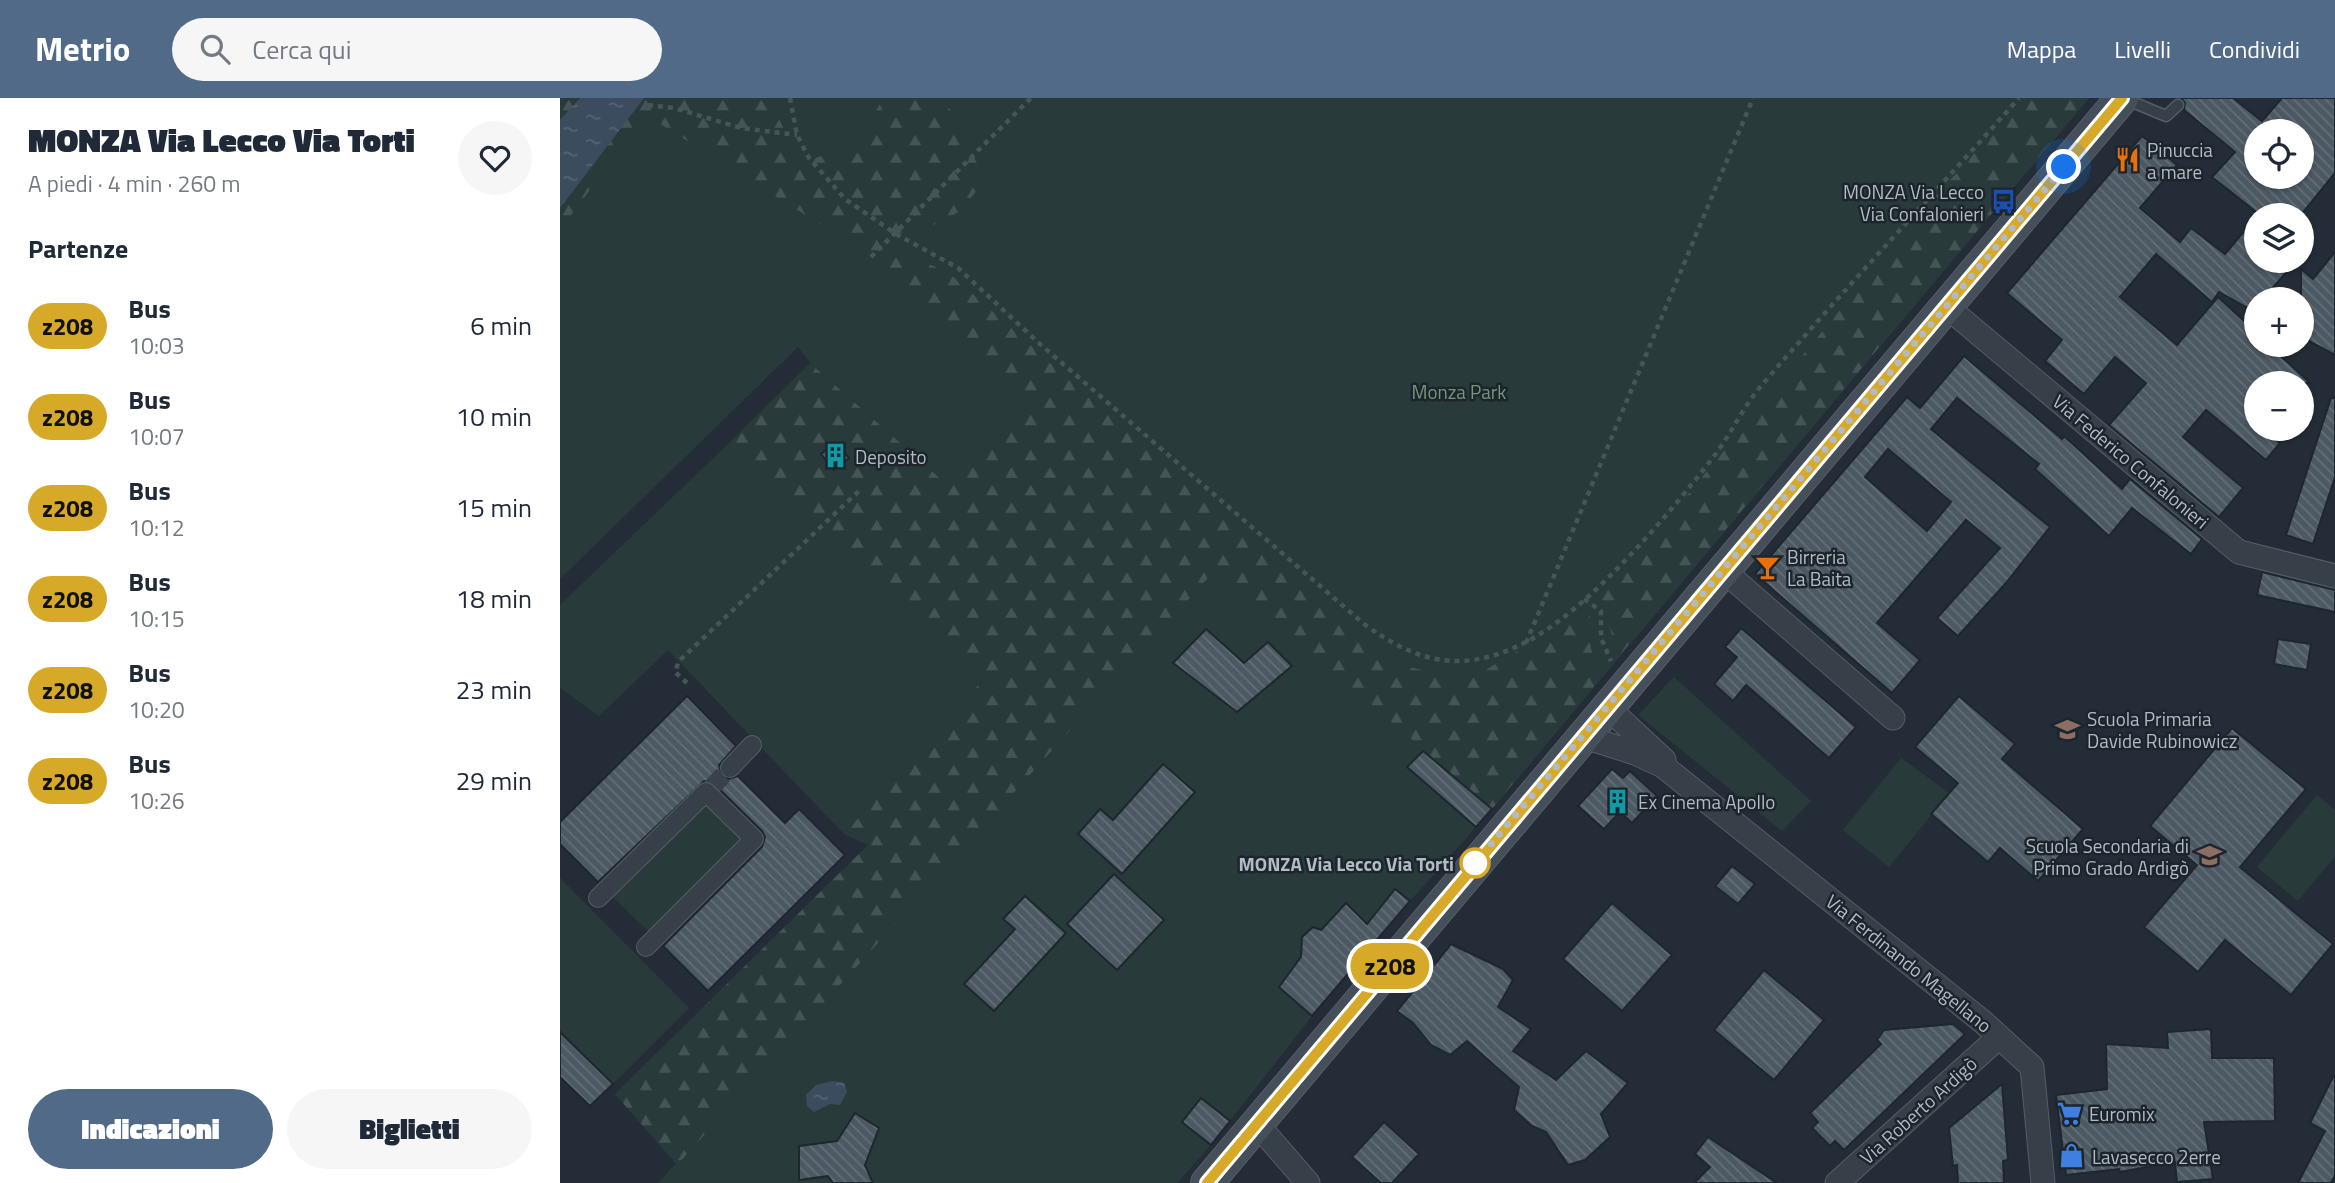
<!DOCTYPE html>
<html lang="it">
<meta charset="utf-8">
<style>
:root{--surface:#fff;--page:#f6f6f7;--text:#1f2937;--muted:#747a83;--accent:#516a88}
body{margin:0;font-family:"Titillium Web",sans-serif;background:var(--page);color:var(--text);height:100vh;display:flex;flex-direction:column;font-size:26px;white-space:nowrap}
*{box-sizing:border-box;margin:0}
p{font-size:23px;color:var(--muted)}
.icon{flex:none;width:38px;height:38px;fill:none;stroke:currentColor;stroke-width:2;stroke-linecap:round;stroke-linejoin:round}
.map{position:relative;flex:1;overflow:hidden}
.side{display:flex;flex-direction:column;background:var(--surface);width:560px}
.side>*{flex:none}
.badge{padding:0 14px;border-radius:23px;font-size:24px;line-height:46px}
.buttons{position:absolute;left:1684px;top:21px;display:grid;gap:14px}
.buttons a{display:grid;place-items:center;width:70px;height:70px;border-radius:50%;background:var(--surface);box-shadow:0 2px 5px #0004;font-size:35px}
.you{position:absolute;width:35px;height:35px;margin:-18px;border:5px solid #fff;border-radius:50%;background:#1a73e8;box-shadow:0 0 0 10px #1a73e833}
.map>.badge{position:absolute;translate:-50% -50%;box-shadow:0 0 0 4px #fff}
h2{padding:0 28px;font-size:26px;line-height:63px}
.round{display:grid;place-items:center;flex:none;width:74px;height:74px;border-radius:37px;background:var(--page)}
.summary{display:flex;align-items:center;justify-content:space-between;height:119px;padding:0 28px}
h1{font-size:33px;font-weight:800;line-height:52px}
.cta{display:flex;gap:14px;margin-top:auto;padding:14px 28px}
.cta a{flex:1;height:80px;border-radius:42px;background:var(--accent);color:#fff;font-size:28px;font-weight:800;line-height:80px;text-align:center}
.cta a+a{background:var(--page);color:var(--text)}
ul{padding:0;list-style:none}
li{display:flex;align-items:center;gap:21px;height:91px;padding:0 28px}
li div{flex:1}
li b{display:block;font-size:26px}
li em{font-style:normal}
li .badge{min-width:77px;font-weight:700;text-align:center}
header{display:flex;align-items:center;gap:42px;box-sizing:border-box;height:98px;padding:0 35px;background:var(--accent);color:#fff}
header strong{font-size:33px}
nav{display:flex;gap:38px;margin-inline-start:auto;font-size:24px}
.search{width:490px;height:63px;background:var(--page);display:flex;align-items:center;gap:18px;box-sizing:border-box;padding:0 24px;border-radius:38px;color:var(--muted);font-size:26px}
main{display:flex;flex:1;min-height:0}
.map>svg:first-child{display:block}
.green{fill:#283b3a;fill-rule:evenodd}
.forest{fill:url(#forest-firs)}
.water{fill:url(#water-ripples)}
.building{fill:url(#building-back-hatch);stroke:#1e262e;stroke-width:2;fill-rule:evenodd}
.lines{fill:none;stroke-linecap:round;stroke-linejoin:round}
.pedestrian-tunnel{stroke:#39424c;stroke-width:18;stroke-dasharray:18 9;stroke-linecap:butt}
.service-casing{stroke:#555d65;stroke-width:13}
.pedestrian-casing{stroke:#555d65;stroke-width:20}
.minor-casing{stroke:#555d65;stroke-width:25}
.secondary-casing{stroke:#555d65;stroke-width:34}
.path{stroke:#455657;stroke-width:4.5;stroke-dasharray:5 5;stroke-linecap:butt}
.service{stroke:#373f48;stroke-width:10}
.pedestrian{stroke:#373f48;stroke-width:18}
.minor{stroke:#373f48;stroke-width:23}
.secondary{stroke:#454f5a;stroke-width:32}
.line-casing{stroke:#fff;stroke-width:16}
.line{stroke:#d7a928;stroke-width:10}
.walk{stroke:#b2bac4;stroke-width:7;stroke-dasharray:0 12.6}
.stop-dot{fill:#fff;stroke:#d7a928;stroke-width:3.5}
.labels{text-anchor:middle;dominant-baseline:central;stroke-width:5;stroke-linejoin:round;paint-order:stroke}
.poi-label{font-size:19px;fill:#b2bac4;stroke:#1c242c;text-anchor:start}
.park-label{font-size:19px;fill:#739778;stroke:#1c242c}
.street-label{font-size:19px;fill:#b2bac4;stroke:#1c242c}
.stop-label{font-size:19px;font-weight:bold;fill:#b2bac4;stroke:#1c242c;text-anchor:end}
</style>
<header>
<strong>Metrio</strong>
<div class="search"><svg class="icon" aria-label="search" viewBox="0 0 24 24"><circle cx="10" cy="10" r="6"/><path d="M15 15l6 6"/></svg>Cerca qui</div>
<nav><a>Mappa</a><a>Livelli</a><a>Condividi</a></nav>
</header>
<main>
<section class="side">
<div class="summary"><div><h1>MONZA Via Lecco Via Torti</h1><p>A piedi · 4 min · 260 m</p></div><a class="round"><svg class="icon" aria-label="heart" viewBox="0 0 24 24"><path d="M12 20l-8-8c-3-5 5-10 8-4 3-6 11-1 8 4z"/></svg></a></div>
<h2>Partenze</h2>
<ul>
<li><span class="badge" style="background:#d7a928;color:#111">z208</span><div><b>Bus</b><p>10:03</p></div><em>6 min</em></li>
<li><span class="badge" style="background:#d7a928;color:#111">z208</span><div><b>Bus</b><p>10:07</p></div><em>10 min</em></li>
<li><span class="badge" style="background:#d7a928;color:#111">z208</span><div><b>Bus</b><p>10:12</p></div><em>15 min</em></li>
<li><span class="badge" style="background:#d7a928;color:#111">z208</span><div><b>Bus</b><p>10:15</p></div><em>18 min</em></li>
<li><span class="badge" style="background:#d7a928;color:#111">z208</span><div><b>Bus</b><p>10:20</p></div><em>23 min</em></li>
<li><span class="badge" style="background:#d7a928;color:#111">z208</span><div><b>Bus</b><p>10:26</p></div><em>29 min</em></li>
</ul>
<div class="cta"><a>Indicazioni</a><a>Biglietti</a></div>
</section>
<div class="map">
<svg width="1775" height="1085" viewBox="0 0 1775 1085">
<defs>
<pattern id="forest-firs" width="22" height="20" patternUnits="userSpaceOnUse" patternTransform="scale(1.75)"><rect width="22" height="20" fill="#283b3a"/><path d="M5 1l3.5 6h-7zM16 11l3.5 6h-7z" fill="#455555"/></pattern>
<pattern id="water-ripples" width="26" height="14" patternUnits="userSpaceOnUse" patternTransform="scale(1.75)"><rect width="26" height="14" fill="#3a4c5e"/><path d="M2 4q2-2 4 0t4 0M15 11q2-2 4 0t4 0" fill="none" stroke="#546473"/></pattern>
<pattern id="building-back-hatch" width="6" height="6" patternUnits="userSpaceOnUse" patternTransform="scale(1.75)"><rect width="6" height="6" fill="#4c5862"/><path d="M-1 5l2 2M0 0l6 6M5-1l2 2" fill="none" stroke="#636e77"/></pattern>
</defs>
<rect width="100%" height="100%" fill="#242d37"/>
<g class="green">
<path d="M0,0h1529l-597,711 -69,-58 53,76 -66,74 -16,-12 -27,35 -21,-21 -25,27 -8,-3 -11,10 22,35 -45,15 33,29 -82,105 -48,1 29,23 -34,38h-304l-8,-18 14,-37 -42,13 -38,5v33l29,-3 5,7h-175l558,-615 -274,-88 -132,-117 -12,-16 -238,232zM646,531l38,34 -7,49zM603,666l32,28 -73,82 -44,-40 22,-25 13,11zM465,798l40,37 -72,78 -29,-27 51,-55 -11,-11zM604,822l-47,50 -50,-46z"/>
<path d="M169,345l253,238 -138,153 -176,-184 -69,66 -39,-28v-83z"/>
<path d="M1114,579l137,124 -29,30 -144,-116z"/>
<path d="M1341,660l48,35 -60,74 -46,-37z"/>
<path d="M147,685l55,56 -103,103 -56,-55z"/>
<path d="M1757,697l18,15v46l-37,45 -41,-34z"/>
<path d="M0,780l129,130 -76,76 -53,-52z"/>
</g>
<g class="forest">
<path d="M0,0h218v19l23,46 57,-20 25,-45h61l41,81 -24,32 -52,26 -14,11 55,26 412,364 36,27 44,9 38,-1 95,-55 5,7 10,-9 1,33 10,29 -109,131 -276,-240 -539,596 -62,-71 253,-249 -24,-11 138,-153 -253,-238 81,-80 132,117 93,-73 -150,-142 -239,-150 -86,115z"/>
<path d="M1464,0h65l-469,557c-10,-19 -11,-38 -21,-58l57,-64 254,-308z"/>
</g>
<g class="water">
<path d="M20,0h64l-84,110v-88z"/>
<path d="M273,983l11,2 3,9 -7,13 -10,-1 -16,8 -7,-6 -1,-11 10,-10z"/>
</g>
<g class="building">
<path d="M1621,0h52l29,23 20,-23h53v75l-34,42h-41l-48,-38 23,-25 -51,-42 1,-7zM1696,33h45v46h-45z"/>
<path d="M1582,38l35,29 -37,43 40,34 11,-14 34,26 31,-37v44h40l-33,38h-7l-3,12 -34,-19 -7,10 -56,-48 -36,43 57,48 41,-48 38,35v13h13l41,38h-54v46h8l16,14 -14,17 -60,-50 -23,27 60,51 -24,29 -110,-92 37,-42 -31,-26 -31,37 -39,-33 17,-21 -55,-47z"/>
<path d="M1775,154v103l-34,-18v-68l12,10z"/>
<path d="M1404,258l98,83 2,-3 58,53 8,-10 72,60 -11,15 -59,-46 -23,28 -74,-67 4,-5 -82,-66 -26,31 119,98 -44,56 -48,53 -21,-18 63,-70 -34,-28 -89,103 43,37 -28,33 -137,-119 152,-177 13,11zM1328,351l63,53 -24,29 -62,-54z"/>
<path d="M1771,300h4v79l-22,67 -27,-9z"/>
<path d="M276,345l13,15 -15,12 -13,-16z"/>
<path d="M1702,474l73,18v22l-78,-17z"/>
<path d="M1181,530l115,99 -27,31 -83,-73 -13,16 -19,-17 23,-27 -12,-10z"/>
<path d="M646,531l38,34 24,-21 24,24 -55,46 -64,-49z"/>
<path d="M1718,541l33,5 -4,26 -33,-6z"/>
<path d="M127,598l49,50 -17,19 3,11 6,3 10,-3 47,47 14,-14 46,46 -137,136 -45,-45 99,-99 3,-10 -3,-6 -48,-47 -10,-3 -106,101 -38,-38v-22z"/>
<path d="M1399,598l56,48 -13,15 81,70 -45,52 -38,-33 -12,14 -57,-48 27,-31 -43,-36z"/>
<path d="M1672,630l74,61 -66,78 93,77 -42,51 -66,-55 -27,32 -54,-45 53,-62 -47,-39z"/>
<path d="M863,653l69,58 -16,18 -69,-60z"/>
<path d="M603,666l32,28 -73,82 -44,-40 22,-25 13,11z"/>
<path d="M1052,671l11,9 7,-7 27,25 -25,27 -12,-11 -16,17 -26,-23z"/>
<path d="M1172,768l23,18 -17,20 -23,-18z"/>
<path d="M554,776l50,46 -47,50 -50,-46z"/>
<path d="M835,791l15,12 -98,115 -33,-29 22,-30 1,-20 11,-10 8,3 25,-27 21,21z"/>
<path d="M465,798l41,37 -72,78 -30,-27 51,-55 -12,-10z"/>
<path d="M1052,805l60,52 -50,56 -59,-52z"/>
<path d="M891,846l52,25 10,11 -15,27 33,22 -18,22 43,29 30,-29 42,32 -27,31 9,23 -25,23 -17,5 -22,-33 -14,-6 -18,-16 5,-23 -52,-46 -17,14 -19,-10 -18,-22 -16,-12z"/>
<path d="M1204,872l60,50 -50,60 -60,-50z"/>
<path d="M1393,926l12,10 -121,116 -9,-9 -5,5 -18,-18 6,-6 -8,-9 71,-69 -4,-4 7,-10z"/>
<path d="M1651,931l1,29h62l1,63 -71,1 9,57 -36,3 -2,-20 -55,10 -1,-3 -53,6 -10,-80 51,-6 -1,-45 62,4 -1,-16z"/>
<path d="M0,934l53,52 -23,22 -30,-29z"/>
<path d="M1775,975v102l-4,8h-33l27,-52 -15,-8z"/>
<path d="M1442,986l6,76 -5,1 1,22h-46l-1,-18 -4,1 -4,-38z"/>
<path d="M641,1000l29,23 -19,24 -29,-23z"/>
<path d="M295,1015l24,15 -14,37 8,18h-40l-5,-7 -29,4v-34l38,-5z"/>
<path d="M824,1024l35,32 -27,29h-11l-29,-26z"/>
<path d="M1148,1039l69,46h-83l16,-16 -15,-13z"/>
</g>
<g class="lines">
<path class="pedestrian-tunnel" d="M151,690l19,-20"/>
<defs>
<path id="service" d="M1565,1l41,17 12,-11"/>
<g id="pedestrian">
<path d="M170,670l22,-23"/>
<path d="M38,800l108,-106 48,47 -108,108"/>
</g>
<g id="minor">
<path d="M1387,209l292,245 96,24"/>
<path d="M1164,473l169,147"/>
<path d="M1047,609l57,53"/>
<path d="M1022,638l53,17 28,13 320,256 49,45 11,116"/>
<path d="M696,1025l52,60"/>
<path d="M1277,1085l162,-146"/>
</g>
<path id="secondary" d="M647,1085l915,-1085"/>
</defs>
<use href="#service" class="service-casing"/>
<use href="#pedestrian" class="pedestrian-casing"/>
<use href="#minor" class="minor-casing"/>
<use href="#secondary" class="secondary-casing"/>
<g class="path">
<path d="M230,0l7,37 12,23 36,41 51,35 62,34 82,76 324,280c55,40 100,50 162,18 62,-31 145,-130 188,-186 17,-22 29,-49 47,-70 84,-98 173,-192 258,-288"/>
<path d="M88,7l26,3 67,20 56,7"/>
<path d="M311,159l160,-159"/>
<path d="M1024,501l17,12v27l10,23"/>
<path d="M966,545l227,-545"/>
<path d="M127,585l-12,-11 4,-11 183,-173"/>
</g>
<use href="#service" class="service"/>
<use href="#pedestrian" class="pedestrian"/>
<use href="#minor" class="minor"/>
<use href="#secondary" class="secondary"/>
</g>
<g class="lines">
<defs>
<path id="line" d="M647,1085l915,-1085"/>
</defs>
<use href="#line" class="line-casing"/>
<use href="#line" class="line"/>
<path class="walk" d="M915,765l589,-696"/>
</g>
<defs>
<symbol id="restaurant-bare" viewBox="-9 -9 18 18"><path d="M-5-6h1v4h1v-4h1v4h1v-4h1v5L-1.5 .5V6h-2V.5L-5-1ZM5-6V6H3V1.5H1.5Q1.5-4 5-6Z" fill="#e8710a" stroke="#1c242c" stroke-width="2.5" paint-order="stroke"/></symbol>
<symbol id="bus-bare" viewBox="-9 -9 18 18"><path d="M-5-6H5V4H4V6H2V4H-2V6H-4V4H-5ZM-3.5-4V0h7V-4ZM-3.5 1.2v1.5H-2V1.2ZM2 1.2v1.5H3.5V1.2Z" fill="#1a4fb4" stroke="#1c242c" stroke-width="2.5" paint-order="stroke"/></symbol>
<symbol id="building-bare" viewBox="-9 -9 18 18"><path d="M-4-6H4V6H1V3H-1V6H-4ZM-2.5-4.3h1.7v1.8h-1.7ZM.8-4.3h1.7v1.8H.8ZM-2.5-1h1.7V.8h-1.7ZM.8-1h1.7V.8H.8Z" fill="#0f9aa8" stroke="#1c242c" stroke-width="2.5" paint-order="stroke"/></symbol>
<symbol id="bar-bare" viewBox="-9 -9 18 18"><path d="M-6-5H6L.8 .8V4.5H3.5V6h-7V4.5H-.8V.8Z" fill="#e8710a" stroke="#1c242c" stroke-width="2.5" paint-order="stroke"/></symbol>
<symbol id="school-bare" viewBox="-9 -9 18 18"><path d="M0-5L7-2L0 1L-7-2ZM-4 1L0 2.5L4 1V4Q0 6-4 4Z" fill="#8d6e63" stroke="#1c242c" stroke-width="2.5" paint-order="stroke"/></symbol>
<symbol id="supermarket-bare" viewBox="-9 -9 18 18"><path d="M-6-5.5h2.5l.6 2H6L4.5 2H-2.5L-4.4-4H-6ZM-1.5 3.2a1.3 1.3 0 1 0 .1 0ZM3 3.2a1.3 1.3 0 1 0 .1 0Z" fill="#3f7fe0" stroke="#1c242c" stroke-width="2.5" paint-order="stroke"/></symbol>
<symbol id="shop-bare" viewBox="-9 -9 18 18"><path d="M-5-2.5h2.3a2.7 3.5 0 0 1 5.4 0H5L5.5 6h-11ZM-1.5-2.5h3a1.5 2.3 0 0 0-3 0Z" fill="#3f7fe0" stroke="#1c242c" stroke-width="2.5" paint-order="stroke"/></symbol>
</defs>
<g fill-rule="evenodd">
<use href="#restaurant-bare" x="1550" y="44" width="35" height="35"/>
<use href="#bus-bare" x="1426" y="86" width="35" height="35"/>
<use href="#building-bare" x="258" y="340" width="35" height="35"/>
<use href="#bar-bare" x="1190" y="452" width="35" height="35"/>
<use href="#school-bare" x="1490" y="614" width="35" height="35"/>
<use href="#building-bare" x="1040" y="686" width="35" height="35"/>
<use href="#school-bare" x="1632" y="740" width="35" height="35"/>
<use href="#supermarket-bare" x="1492" y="998" width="35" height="35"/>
<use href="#shop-bare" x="1494" y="1040" width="35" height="35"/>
</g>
<circle class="stop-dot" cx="915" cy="765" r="14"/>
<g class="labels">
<g class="poi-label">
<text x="1587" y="51">Pinuccia<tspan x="1587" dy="22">a mare</tspan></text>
<text x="1424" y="93" text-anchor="end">MONZA Via Lecco<tspan x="1424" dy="22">Via Confalonieri</tspan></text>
<text x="295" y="358">Deposito</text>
<text x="1227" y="458">Birreria<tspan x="1227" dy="22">La Baita</tspan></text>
<text x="1527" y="620">Scuola Primaria<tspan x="1527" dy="22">Davide Rubinowicz</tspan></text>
<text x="1078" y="703">Ex Cinema Apollo</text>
<text x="1629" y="747" text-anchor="end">Scuola Secondaria di<tspan x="1629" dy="22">Primo Grado Ardigò</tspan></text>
<text x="1529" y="1015">Euromix</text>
<text x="1532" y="1058">Lavasecco 2erre</text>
</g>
<g class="park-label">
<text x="899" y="293">Monza Park</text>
</g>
<g class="street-label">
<text transform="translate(1571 363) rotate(40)">Via Federico Confalonieri</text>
<text transform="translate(1349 865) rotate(39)">Via Ferdinando Magellano</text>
<text transform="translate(1358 1012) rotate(-42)">Via Roberto Ardigò</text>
</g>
<g class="stop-label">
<text x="894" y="765">MONZA Via Lecco Via Torti</text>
</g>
</g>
</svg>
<div class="buttons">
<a><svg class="icon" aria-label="locate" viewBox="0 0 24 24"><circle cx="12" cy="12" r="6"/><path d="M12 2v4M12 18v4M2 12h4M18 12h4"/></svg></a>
<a><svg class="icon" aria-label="layers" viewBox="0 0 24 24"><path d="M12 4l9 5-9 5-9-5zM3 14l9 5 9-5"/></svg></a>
<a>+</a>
<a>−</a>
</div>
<div class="you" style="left:1504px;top:69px"></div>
<b class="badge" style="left:830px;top:868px;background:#d7a928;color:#111">z208</b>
</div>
</main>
